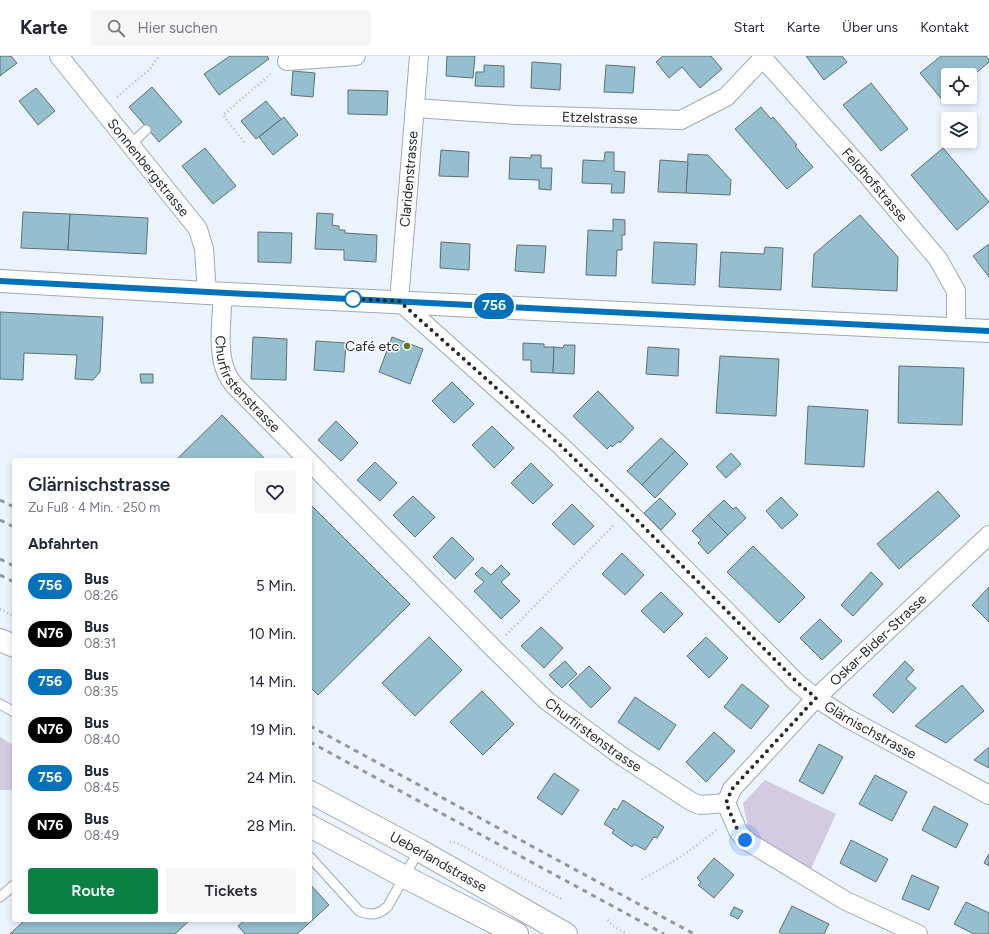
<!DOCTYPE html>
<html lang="de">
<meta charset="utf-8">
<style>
:root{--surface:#fff;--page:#f6f6f7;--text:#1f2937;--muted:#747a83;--line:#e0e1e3;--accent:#0b8043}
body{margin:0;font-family:Figtree,sans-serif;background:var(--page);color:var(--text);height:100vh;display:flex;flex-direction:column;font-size:15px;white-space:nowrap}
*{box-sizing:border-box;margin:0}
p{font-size:13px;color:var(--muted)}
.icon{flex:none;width:22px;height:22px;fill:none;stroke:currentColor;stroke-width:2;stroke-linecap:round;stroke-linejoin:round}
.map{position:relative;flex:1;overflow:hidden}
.drawer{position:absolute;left:12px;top:402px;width:300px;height:464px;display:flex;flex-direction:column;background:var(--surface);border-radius:4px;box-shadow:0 2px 6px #0003}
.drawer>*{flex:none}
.badge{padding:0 8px;border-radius:13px;font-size:14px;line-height:26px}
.buttons{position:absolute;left:941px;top:12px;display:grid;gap:8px}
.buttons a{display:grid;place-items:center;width:36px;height:36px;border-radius:4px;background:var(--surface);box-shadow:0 2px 6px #0003;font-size:20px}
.you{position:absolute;width:20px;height:20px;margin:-10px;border:3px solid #fff;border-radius:50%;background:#1a73e8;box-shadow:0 0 0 6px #1a73e833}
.map>.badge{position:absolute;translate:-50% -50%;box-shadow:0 0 0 2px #fff}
h2{padding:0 16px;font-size:15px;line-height:36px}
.round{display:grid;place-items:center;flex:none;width:42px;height:42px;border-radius:4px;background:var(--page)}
.head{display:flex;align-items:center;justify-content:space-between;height:68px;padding:0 16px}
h1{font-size:19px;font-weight:600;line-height:30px}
.action{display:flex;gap:8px;margin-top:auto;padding:8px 16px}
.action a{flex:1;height:46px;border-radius:4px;background:var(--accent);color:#fff;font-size:16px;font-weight:600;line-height:46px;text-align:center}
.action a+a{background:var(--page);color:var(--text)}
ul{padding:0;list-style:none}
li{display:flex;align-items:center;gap:12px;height:48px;padding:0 16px}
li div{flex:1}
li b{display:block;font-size:15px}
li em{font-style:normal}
li .badge{min-width:44px;font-weight:700;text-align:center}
header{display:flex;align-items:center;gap:24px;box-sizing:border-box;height:56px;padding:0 20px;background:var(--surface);border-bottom:1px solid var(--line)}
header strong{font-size:19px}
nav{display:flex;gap:22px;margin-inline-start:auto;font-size:14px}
.search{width:280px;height:36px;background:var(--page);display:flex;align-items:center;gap:10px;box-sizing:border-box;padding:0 14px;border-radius:4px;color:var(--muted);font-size:15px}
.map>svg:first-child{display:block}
.green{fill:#d4cbe3}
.building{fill:#95becf;stroke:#606f75}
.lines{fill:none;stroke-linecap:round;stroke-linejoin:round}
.service-casing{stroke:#a0aab5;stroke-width:11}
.minor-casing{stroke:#a0aab5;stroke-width:20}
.tertiary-casing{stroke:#a0aab5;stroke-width:24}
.secondary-casing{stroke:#a0aab5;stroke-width:24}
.path{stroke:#afb6be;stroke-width:2.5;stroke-dasharray:1 3;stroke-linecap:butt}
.service{stroke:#fff;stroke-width:9}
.minor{stroke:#fff;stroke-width:18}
.tertiary{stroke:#fff;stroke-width:22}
.secondary{stroke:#fff;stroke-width:22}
.rail{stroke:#90979e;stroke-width:3;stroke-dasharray:5 5;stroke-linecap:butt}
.line-casing{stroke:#fff;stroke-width:9}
.line{stroke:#0072bc;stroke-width:6}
.walk{stroke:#262a2e;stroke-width:4;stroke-dasharray:0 7.2}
.stop-dot{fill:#fff;stroke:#0072bc;stroke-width:2}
.poi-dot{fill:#62792a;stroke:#fff;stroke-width:1.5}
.labels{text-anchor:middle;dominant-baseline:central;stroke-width:3;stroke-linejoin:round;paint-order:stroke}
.street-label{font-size:14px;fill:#262a2e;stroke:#fff}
.poi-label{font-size:14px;fill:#262a2e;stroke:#fff;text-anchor:end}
</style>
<header>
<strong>Karte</strong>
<div class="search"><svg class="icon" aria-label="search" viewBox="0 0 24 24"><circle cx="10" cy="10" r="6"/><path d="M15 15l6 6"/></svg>Hier suchen</div>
<nav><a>Start</a><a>Karte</a><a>Über uns</a><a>Kontakt</a></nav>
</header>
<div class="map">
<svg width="989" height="878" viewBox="0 0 989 878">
<rect width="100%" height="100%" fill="#ebf4fd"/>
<g class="green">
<path d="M0,681l14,9v44h-14z"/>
<path d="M765,724l71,34 -26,57 -61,-38 -6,-30z"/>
</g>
<g class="building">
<path d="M0,0h11l6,7 -17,13z"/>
<path d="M230,0h37l2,3 -50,36 -15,-21z"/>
<path d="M447,0h28l-2,22 -27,-2z"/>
<path d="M663,0h48l11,13 -22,19 -18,-21 -13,11 -13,-16z"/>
<path d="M806,0h36l5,6 -23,18z"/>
<path d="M941,0h45l3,4v2l-19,16v-3h-22v21l-5,5 -23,-28z"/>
<path d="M532,6l29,2 -1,26 -29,-2z"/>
<path d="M484,9l20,1v21l-29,-1 1,-14h8z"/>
<path d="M606,9l29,2 -2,26 -29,-1z"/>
<path d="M293,15l22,2 -2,24 -22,-2z"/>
<path d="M871,27l37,46 -27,22 -38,-46z"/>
<path d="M152,31l30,35 -23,20 -30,-35z"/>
<path d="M36,32l19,23 -17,14 -19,-24z"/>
<path d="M348,34l40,1 -1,24 -39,-1z"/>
<path d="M266,45l15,18 -25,20 -15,-18z"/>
<path d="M761,51l10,12 2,-2 24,28 -2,1 18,21 -26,22 -52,-60z"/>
<path d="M284,61l14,18 -25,20 -14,-18z"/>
<path d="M205,92l31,38 -23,18 -31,-38z"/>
<path d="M943,92l46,54 -32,28 -46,-55z"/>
<path d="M441,94l28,2 -1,25 -29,-1z"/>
<path d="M605,96h9v19l11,1 -1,21h-13l1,-9 -30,-1 1,-23 21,1z"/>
<path d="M688,98l20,1 23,25 -1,15 -44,-2z"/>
<path d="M531,99h10v13h11l-1,22 -12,-1v-9l-30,-1 1,-22 21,1z"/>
<path d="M660,104l28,2 -2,31 -28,-1z"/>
<path d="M23,156l47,2 -2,36 -47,-2z"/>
<path d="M317,157l16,1 -1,11 7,1v4h6v3l32,2 -1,27 -32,-2v-10l-29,-1z"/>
<path d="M70,158l78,4 -2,36 -78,-4z"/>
<path d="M860,159l38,42 -1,34 -85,-4 2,-33z"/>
<path d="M613,163l12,1v15h-3v15h-5l-1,26 -30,-1 2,-45 25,1z"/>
<path d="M258,176l34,1 -1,30 -33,-1z"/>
<path d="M441,186l29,2 -1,26 -29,-2z"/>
<path d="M654,186l43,2 -2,41 -43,-2z"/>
<path d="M989,188v33l-16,-21z"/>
<path d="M517,189l29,1 -2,27 -29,-2z"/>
<path d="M765,191l18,1 -2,42 -62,-3 2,-35 43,2z"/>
<path d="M0,256l103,5 -3,55 -7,8 -18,-1 2,-24 -53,-2 -1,27 -23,-1z"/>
<path d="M253,281l34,2 -1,41 -35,-1z"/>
<path d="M392,281l31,12 -13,35 -31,-12z"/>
<path d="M316,285l30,2 -2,29 -30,-2z"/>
<path d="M523,287l21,1v3h10l-1,26 -22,-1v-12h-8z"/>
<path d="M564,289h11l-1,29 -21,-1 1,-26 9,1z"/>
<path d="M648,291l31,2 -1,27 -32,-2z"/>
<path d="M720,300l59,3 -3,57 -60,-3z"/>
<path d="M899,310l65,2 -2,57 -64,-2z"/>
<path d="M140,318h13v9h-12z"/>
<path d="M452,326l22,22 -20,19 -22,-22z"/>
<path d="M598,335l36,37 -14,15 -1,-2 -7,6 -1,-2 -4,4 -34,-33z"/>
<path d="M808,350l60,4 -4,57 -59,-3z"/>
<path d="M222,359l44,45h-90z"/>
<path d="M336,365l22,22 -17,18 -23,-21z"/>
<path d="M492,370l22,22 -20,20 -22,-23z"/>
<path d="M661,382l14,13 -33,34 -15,-14z"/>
<path d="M675,395l13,13 -33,34 -13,-13z"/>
<path d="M731,397l10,11 -15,14 -10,-11z"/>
<path d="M375,406l22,21 -17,18 -23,-21z"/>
<path d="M531,407l22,22 -20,19 -22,-21z"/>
<path d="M938,435l22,25 -61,53 -22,-25z"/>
<path d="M413,440l22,21 -20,20 -22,-22z"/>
<path d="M781,441l17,18 -16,14 -16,-18z"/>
<path d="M660,442l16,16 -15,16 -17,-17z"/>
<path d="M724,444l9,9 3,-2 10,11 -18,17 -20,-20z"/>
<path d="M310,448l100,100 -92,91 -8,-8z"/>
<path d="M572,448l22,22 -20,19 -22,-21z"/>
<path d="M708,459l20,20 -20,19 -10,-11 3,-3 -9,-9z"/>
<path d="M452,481l22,22 -19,20 -22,-22z"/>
<path d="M753,490l52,51 -26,26 -52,-51z"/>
<path d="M622,497l22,22 -19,20 -23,-21z"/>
<path d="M501,509l9,9 -9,8 19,19 -19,18 -27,-28 10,-9 -9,-8 7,-7 9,8z"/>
<path d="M871,516l12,12 -30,32 -12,-11z"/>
<path d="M989,531v35l-17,-17z"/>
<path d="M661,536l22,22 -19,19 -23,-22z"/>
<path d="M820,563l22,22 -20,19 -22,-22z"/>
<path d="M541,571l22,21 -19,20 -23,-22z"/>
<path d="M429,581l33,33 -47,46 -33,-33z"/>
<path d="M706,581l22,21 -19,20 -22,-22z"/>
<path d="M565,605l12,13 -15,14 -13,-13z"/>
<path d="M905,605l9,9 -8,9 10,9 -23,25 -20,-18z"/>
<path d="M589,610l22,22 -20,20 -22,-23z"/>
<path d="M742,628l27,22 -18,23 -27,-22z"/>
<path d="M962,629l22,26 -38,32 -31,-17z"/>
<path d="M482,635l32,33 -31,31 -33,-33z"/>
<path d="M635,641l41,28 -17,25 -41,-28z"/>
<path d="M714,676l21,19 -29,31 -20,-20z"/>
<path d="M819,688l24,13 -20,37 -24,-13z"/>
<path d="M989,691v21l-15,-8z"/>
<path d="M554,717l25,17 -17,25 -25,-17z"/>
<path d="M875,719l32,17 -15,29 -33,-17z"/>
<path d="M623,744l41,27 -7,11 -3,-1 -9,13 -11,-6 -2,3 -20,-14 2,-3 -10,-6 10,-16 3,2z"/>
<path d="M934,750l34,18 -12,24 -34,-18z"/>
<path d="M851,784l37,19 -12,23 -36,-19z"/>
<path d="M989,798v12l-5,-3z"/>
<path d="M714,802l20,17 -20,23 -16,-13 3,-3 -4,-4z"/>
<path d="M912,819l27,12 -10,23 -27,-11z"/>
<path d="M310,828l19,21 -32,29h-52l-7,-8 7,-6h65z"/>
<path d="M966,846l23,11v21h-15l-20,-10z"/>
<path d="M792,850l37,18 -5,10h-42l-3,-2z"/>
<path d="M734,851l9,4 -5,8 -8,-4z"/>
<path d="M25,864h165l-15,14h-165z"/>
</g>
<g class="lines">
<defs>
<g id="service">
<path d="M131,88l15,-14"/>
<path d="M0,648l14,8"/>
<path d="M310,801l49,54c12,5 20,4 29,-5l31,-56"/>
<path d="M0,841l14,-12"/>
</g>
<g id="minor">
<path id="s1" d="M59,0l139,173 6,20 3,44"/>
<path id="s2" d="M419,0l-20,245 161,144 68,66 169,172 19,15 31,20 142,77"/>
<path id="s3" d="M761,0l107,120 70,83 18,32v38"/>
<path d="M287,5l69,-5"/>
<path id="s4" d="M415,52l101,7 165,5 45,-23 37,-39"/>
<path id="s5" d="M223,237c-1,24 -7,62 5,83 2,4 5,7 7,10l73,74"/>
<path id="s6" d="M310,406l183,186 54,53 73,54 72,47 8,3 26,-2"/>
<path id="s7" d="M726,747l6,-14 84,-91 173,-163"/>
<path d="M726,747l12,28 7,9 101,61 72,33"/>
</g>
<path id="tertiary" d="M0,225l207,12 782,38"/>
<g id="secondary">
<path d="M0,584l14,6"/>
<path id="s8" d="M310,736l109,58 147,84"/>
<path d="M310,770l95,51 112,57"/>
</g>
</defs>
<use href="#service" class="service-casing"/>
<use href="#minor" class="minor-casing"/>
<use href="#tertiary" class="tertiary-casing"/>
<use href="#secondary" class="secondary-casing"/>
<g class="path">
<path d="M117,41l33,-28 9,-13"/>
<path d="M244,86l-21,-27 49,-42"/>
<path d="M0,553l14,7"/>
<path d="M506,579l109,-111"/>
<path d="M450,786l7,1 106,57"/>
<path d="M642,823c27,-14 51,-29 74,-49"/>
<path d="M608,864l5,6 14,8"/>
</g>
<use href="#service" class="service"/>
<use href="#minor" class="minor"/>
<use href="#tertiary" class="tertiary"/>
<use href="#secondary" class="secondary"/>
<g class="rail">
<path d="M0,444l14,7"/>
<path d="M0,464l14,7"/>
<path d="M0,503l14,7"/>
<path d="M0,519l14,7"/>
<path d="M310,670l384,208"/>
<path d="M310,686l354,192"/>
</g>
</g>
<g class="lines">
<defs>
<path id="line" d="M0,225l208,11 781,39"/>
</defs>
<use href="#line" class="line-casing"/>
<use href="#line" class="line"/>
<path class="walk" d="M353,243h-2l48,2 161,144 68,66 170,172 18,15 -84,91 -6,14 12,28 7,9"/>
</g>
<circle class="stop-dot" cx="353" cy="243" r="8"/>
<circle class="poi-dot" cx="407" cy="290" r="4"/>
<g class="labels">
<g class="street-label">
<text stroke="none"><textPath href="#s4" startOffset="185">Etzelstrasse</textPath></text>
<text stroke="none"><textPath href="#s1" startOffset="143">Sonnenbergstrasse</textPath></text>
<text transform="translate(409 123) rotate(-85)">Claridenstrasse</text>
<text stroke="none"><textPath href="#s3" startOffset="172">Feldhofstrasse</textPath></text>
<text stroke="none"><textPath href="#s5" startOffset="100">Churfirstenstrasse</textPath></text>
<text stroke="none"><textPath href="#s7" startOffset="224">Oskar-Bider-Strasse</textPath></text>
<text stroke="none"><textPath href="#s2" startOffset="885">Glärnischstrasse</textPath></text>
<text stroke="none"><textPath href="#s6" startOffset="394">Churfirstenstrasse</textPath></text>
<text stroke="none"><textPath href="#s8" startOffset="146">Ueberlandstrasse</textPath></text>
</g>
<g class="poi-label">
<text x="399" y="290">Café etc</text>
</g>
</g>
</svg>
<div class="buttons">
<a><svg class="icon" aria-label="locate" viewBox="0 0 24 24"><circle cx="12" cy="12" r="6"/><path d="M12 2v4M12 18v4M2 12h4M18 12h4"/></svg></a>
<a><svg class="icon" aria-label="layers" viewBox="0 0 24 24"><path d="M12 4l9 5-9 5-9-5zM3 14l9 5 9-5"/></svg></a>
</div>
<div class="you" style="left:745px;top:784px"></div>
<b class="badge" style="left:494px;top:250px;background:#0072bc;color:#fff">756</b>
<section class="drawer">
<div class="head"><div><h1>Glärnischstrasse</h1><p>Zu Fuß · 4 Min. · 250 m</p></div><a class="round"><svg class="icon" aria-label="heart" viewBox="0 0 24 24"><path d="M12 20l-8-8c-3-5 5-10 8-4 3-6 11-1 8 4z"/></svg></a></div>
<h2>Abfahrten</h2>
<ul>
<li><span class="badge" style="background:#0072bc;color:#fff">756</span><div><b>Bus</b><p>08:26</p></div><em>5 Min.</em></li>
<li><span class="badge" style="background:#000;color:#fff">N76</span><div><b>Bus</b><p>08:31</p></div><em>10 Min.</em></li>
<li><span class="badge" style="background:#0072bc;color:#fff">756</span><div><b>Bus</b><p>08:35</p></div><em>14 Min.</em></li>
<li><span class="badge" style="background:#000;color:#fff">N76</span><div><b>Bus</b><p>08:40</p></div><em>19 Min.</em></li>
<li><span class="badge" style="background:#0072bc;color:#fff">756</span><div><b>Bus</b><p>08:45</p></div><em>24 Min.</em></li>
<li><span class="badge" style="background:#000;color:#fff">N76</span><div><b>Bus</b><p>08:49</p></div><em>28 Min.</em></li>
</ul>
<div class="action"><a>Route</a><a>Tickets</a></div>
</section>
</div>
